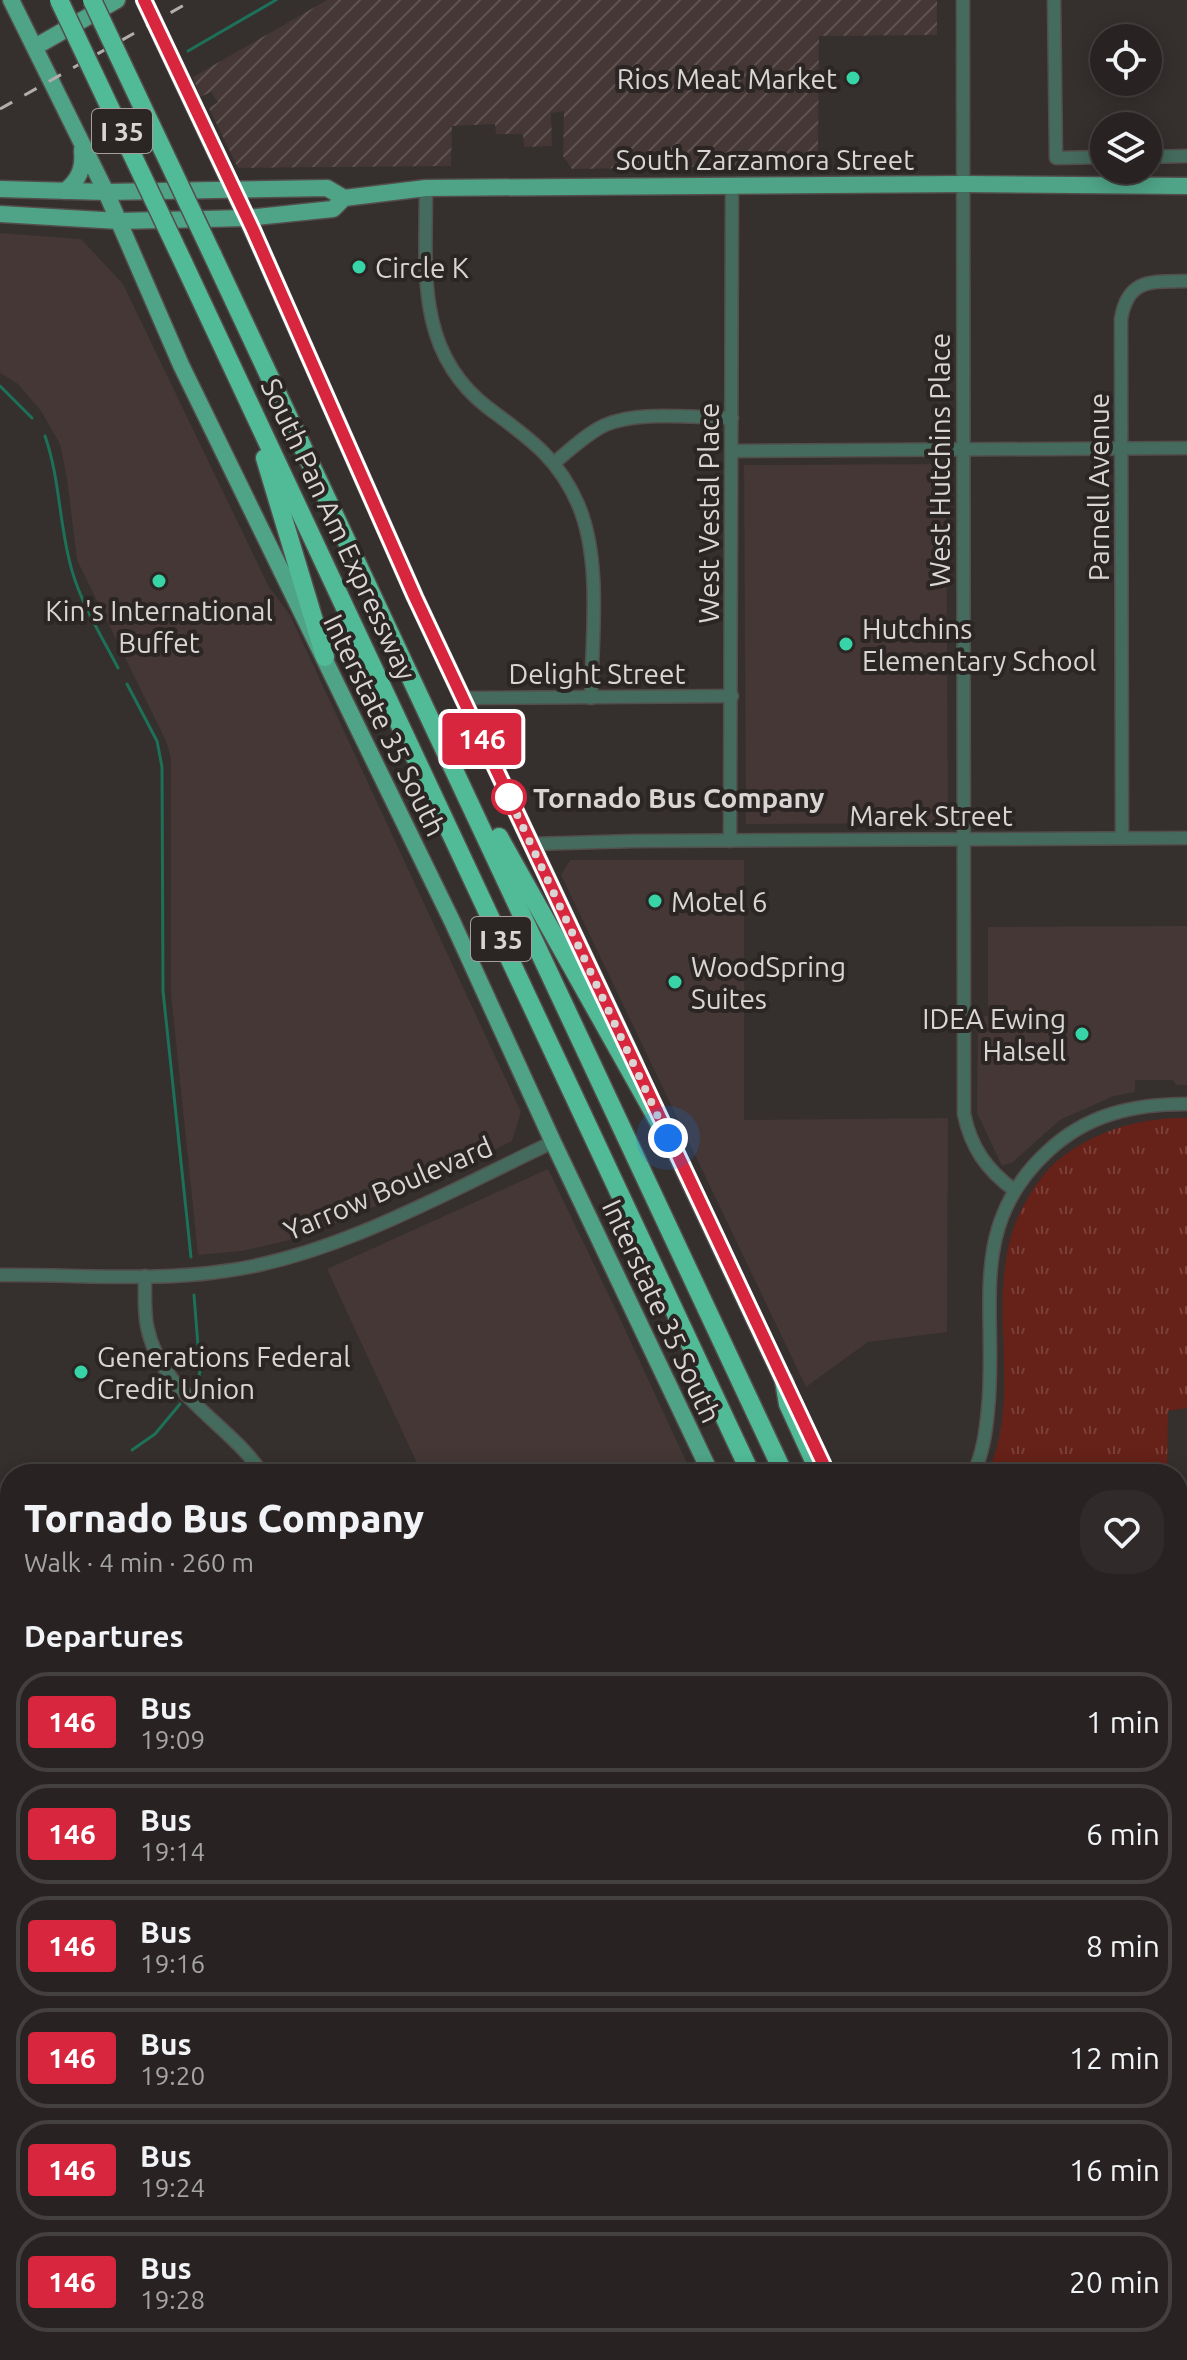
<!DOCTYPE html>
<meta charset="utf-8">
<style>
:root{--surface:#282322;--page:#302b2a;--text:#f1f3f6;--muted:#a5a4a5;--line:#444040}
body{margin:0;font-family:Ubuntu,sans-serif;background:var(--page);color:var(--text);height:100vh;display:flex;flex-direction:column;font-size:30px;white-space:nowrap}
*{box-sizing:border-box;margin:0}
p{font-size:26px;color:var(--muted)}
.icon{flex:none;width:44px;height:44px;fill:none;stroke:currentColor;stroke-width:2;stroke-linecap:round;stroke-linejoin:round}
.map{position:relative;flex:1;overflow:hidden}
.side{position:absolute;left:0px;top:1464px;width:1188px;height:896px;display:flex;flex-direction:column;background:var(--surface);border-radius:32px 32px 0 0;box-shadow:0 4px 20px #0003,0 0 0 2px var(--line)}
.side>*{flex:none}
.badge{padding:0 16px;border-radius:6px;font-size:28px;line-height:52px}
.tools{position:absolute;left:1090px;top:24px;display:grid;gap:16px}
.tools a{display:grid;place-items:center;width:72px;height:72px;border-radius:50%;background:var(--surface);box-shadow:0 4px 20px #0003,0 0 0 2px var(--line);font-size:40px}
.you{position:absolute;width:40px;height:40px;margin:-20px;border:6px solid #fff;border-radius:50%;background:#1a73e8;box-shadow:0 0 0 12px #1a73e833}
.map>.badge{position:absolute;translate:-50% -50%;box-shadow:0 0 0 4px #fff}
h2{padding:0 24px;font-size:30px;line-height:72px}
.round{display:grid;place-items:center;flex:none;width:84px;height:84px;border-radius:32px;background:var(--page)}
.overview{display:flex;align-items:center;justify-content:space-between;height:136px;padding:0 24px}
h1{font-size:38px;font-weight:800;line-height:60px}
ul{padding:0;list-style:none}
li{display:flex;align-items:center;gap:24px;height:100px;margin:0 16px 12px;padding:0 8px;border:4px solid var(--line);border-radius:32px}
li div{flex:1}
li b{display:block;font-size:30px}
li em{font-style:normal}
li .badge{min-width:88px;font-weight:700;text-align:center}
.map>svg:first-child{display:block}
.built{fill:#443735}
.industrial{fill:url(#industrial-furrows)}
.grass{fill:url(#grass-tufts)}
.forest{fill:url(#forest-crowns)}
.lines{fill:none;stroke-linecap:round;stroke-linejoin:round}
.stream{stroke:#1c7158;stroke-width:3}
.minor-casing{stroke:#534d4c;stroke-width:15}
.major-casing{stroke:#534d4c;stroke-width:19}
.highway-casing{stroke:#534d4c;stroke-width:21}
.minor{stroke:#446b5d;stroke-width:12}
.major{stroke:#4fa487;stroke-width:16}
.highway{stroke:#51bb98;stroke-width:18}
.rail{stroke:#b3aeae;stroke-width:3;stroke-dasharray:14 14;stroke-linecap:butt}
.highway-bridge-casing{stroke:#534d4c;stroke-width:21;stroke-linecap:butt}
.highway-bridge{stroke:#51bb98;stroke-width:18}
.line-casing{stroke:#fff;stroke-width:18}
.line{stroke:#d7263d;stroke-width:12}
.walk{stroke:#d9d5d5;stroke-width:8;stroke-dasharray:0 14.4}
.poi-dot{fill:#36d4a7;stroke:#2b2524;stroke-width:3}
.stop-dot{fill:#fff;stroke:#d7263d;stroke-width:4}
.labels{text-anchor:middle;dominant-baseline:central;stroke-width:8;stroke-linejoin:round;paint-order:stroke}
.shield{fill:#2b2524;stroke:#a5a0a0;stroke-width:2}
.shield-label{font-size:26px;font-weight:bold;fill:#d9d5d5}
.poi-label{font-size:28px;fill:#d9d5d5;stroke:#2b2524;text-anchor:start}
.street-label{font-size:28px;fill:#d9d5d5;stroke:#2b2524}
.stop-label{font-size:28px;font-weight:bold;fill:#d9d5d5;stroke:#2b2524;text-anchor:start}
</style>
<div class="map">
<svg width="1187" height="2360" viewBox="0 0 1187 2360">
<defs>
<pattern id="industrial-furrows" width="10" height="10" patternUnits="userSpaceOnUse" patternTransform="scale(2)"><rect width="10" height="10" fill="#443735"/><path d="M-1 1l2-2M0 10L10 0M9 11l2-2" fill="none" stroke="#5e5351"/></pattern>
<pattern id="grass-tufts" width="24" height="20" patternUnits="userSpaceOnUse" patternTransform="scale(2)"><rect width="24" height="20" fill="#662118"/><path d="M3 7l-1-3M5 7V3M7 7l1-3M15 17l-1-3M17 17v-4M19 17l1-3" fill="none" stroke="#7b4039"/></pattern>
<pattern id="forest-crowns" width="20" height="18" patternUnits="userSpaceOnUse" patternTransform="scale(2)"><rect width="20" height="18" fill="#97463a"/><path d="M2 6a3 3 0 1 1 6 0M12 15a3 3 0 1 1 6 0" fill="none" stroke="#a56056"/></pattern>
</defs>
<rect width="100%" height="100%" fill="#352f2e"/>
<g class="built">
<path d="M0,233l81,6 42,45 146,303 21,28 231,497 -9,29 -92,46 -81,35 -53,19 -44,10 -44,4 -27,-261v-235l-5,-18 -89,-181 -10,-81 -7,-35 -19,-33 -23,-27 -18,-11z"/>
<path d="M946,464l2,359 -202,1 -2,-359z"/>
<path d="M570,860h174v260l204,-2 -1,214 -79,10 -62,45 -245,-512z"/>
<path d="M1187,926v159h-11l-3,-5h-38v12l-21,4 -54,24 -47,42 -11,4 -25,-53 1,-96 10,-1v-89z"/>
<path d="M548,1169l68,141 76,164h-270l-95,-205z"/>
<path d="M10,1962v388h477v10h-487v-397z"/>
</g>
<path class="industrial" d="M327,0h610v35l-118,1 -1,129 -246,4 -9,-13 1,-45 -13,2 1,33 -28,1 -1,-13h-27l-1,-10 -43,2 -1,40 -213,2 -29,-60 9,-6 -7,-10 -11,5 -7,-20z"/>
<path class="grass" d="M1187,1118v290l-19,3 -1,63h-180c41,-85 -11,-188 40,-275 10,-17 23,-34 39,-45 37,-26 76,-36 121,-36z"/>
<path class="forest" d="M1178,1891h9v73l-9,-9z"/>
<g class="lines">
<g class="stream">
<path d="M188,51l88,-51"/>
<path d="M0,386l32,32"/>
<path d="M45,436c14,40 14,82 24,123 8,38 31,74 49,109"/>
<path d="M127,684l30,57 5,26 1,224 28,266"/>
<path d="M194,1295l6,76 -3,15"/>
<path d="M132,1450l23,-16 25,-30"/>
</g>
<defs>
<g id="minor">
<path d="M963,0l1,1114c7,34 23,56 50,76"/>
<path d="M1054,0l2,158 48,-1"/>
<path d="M1148,157l39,-1"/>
<path d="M426,188c0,81 -11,163 61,219 40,30 70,49 91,97 24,56 14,133 13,194"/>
<path d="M732,451l455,-3"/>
<path d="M554,463c16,-13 32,-29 51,-38 34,-15 90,-7 127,-7"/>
<path d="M463,698l269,-2"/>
<path d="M1122,838l-1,-519c7,-42 32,-37 66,-38"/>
<path d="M730,841l2,-656"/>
<path d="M531,844l104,-3 552,-3"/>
<path d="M0,1275c75,-1 151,7 225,-4 112,-15 226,-81 328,-129"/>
<path d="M145,1276c0,16 -1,34 2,50 13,67 80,95 116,148"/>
<path d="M973,1474c10,-20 13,-43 15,-65 10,-97 -23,-181 59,-257 40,-38 87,-48 140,-48"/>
<path d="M0,1950h10"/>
<path d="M502,2350v10"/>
<path d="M632,2350v10"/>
<path d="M761,2350v10"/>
<path d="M888,2360v-10"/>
<path d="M965,2360v-10"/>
</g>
<g id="major">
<path d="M11,0l95,192 75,173 271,556 101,221 158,332"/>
<path d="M144,0l118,251 153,346 220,467"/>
<path d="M35,47l82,-47"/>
<path d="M0,189l106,3 221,-4 17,10"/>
<path d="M65,191c14,-11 19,-23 17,-41"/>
<path d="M0,214l119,7 128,-3 86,-9 11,-11 82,-10 537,-4 224,2"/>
<path d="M664,1128l125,265"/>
<path d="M1178,1972l9,8"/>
<path d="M1120,2350l4,10"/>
</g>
<g id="highway">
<path d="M212,254l572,1220"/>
<path d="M183,262l568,1212"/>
<path d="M265,458l60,199"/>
<path d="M499,837l169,301"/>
<path d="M784,1381l4,23 32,70"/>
<path d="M1178,2020l9,9"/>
<path d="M1162,2350l4,10"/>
</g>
</defs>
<use href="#minor" class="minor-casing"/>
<use href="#major" class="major-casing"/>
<use href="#highway" class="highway-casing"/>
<use href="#minor" class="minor"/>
<use href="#major" class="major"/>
<use href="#highway" class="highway"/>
<path class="rail" d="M0,109l193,-109"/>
<defs>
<g id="highway-bridge">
<path d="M59,0l124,262"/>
<path d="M92,0l120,254"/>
</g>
</defs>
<use href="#highway-bridge" class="highway-bridge-casing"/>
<use href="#highway-bridge" class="highway-bridge"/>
</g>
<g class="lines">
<defs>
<path id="line" d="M144,0l109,230 162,367 413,877"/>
</defs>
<use href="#line" class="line-casing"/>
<use href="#line" class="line"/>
<path class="walk" d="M509,797l-2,-4 161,345"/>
</g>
<g class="poi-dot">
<circle cx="853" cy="78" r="8"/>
<circle cx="359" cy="267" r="8"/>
<circle cx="159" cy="581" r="8"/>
<circle cx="846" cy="644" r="8"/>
<circle cx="655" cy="901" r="8"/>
<circle cx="675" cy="982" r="8"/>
<circle cx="1082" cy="1034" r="8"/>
<circle cx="81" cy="1372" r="8"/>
</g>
<circle class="stop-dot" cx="509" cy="797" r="16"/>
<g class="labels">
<g class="shield">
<rect x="92" y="109" width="60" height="44" rx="6"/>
<rect x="471" y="917" width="60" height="44" rx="6"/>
</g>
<g class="shield-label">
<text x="122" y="131">I 35</text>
<text x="501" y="939">I 35</text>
</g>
<g class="poi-label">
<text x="837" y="78" text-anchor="end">Rios Meat Market</text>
<text x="375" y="267">Circle K</text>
<text x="159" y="610" text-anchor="middle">Kin's International<tspan x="159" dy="32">Buffet</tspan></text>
<text x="862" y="628">Hutchins<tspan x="862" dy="32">Elementary School</tspan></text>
<text x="671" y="901">Motel 6</text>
<text x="691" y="966">WoodSpring<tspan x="691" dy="32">Suites</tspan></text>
<text x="1066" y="1018" text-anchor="end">IDEA Ewing<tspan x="1066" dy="32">Halsell</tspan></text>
<text x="97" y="1356">Generations Federal<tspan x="97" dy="32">Credit Union</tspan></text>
</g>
<g class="street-label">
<text x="765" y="159">South Zarzamora Street</text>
<text transform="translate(939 460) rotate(-90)">West Hutchins Place</text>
<text transform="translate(1098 487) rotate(-90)">Parnell Avenue</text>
<text transform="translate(708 513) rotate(-90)">West Vestal Place</text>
<text transform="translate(339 529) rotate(65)">South Pan Am Expressway</text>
<text x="597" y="673">Delight Street</text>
<text transform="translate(385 725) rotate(64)">Interstate 35 South</text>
<text x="931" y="815">Marek Street</text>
<text transform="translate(388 1188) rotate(-23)">Yarrow Boulevard</text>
<text transform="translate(662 1311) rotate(65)">Interstate 35 South</text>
</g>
<g class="stop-label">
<text x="533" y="797">Tornado Bus Company</text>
</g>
</g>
</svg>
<div class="tools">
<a><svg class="icon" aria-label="locate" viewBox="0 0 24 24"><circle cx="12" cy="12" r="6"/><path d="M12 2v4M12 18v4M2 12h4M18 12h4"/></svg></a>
<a><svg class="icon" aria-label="layers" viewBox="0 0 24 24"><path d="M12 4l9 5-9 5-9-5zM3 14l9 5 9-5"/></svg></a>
</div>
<div class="you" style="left:668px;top:1138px"></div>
<b class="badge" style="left:482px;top:739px;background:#d7263d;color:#fff">146</b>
<section class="side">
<div class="overview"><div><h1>Tornado Bus Company</h1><p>Walk · 4 min · 260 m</p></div><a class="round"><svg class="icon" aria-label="heart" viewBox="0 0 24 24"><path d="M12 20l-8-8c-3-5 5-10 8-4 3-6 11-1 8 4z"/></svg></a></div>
<h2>Departures</h2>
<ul>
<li><span class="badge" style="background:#d7263d;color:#fff">146</span><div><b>Bus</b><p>19:09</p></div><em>1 min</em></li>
<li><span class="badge" style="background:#d7263d;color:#fff">146</span><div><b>Bus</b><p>19:14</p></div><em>6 min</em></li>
<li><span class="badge" style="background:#d7263d;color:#fff">146</span><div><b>Bus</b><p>19:16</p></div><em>8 min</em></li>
<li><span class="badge" style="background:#d7263d;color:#fff">146</span><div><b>Bus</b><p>19:20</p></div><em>12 min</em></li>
<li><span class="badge" style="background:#d7263d;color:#fff">146</span><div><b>Bus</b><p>19:24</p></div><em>16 min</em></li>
<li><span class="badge" style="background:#d7263d;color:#fff">146</span><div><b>Bus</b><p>19:28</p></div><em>20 min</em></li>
</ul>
</section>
</div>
